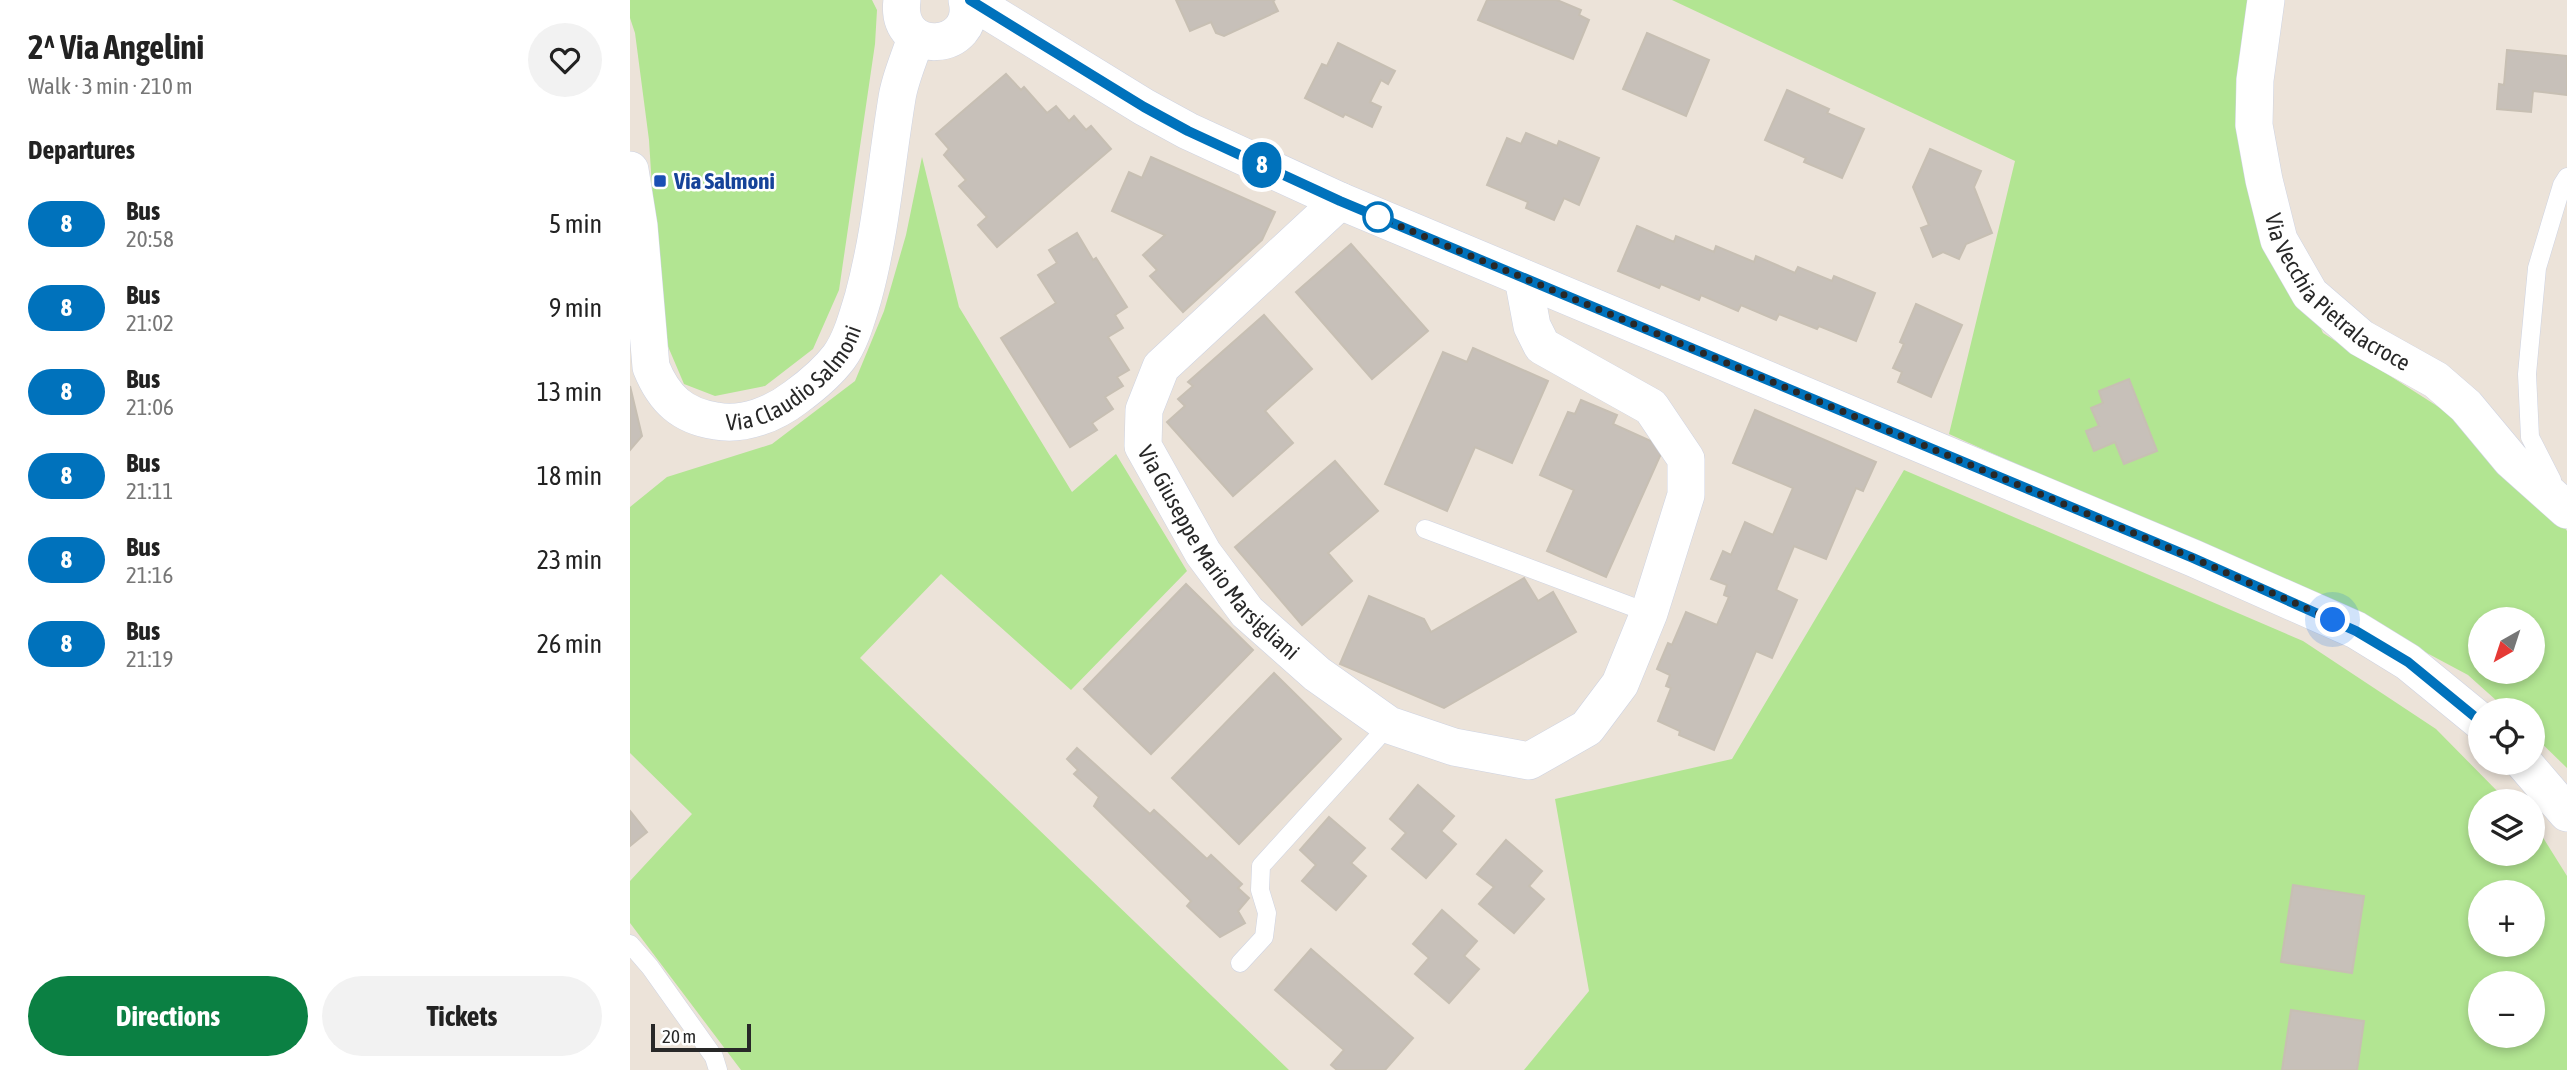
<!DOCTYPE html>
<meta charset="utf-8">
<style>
:root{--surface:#fff;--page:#f2f2f2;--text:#222;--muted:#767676;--accent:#0b8043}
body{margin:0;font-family:"Asap Condensed",sans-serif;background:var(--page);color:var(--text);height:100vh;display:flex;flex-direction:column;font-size:26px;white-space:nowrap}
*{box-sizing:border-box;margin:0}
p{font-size:23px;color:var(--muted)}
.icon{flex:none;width:38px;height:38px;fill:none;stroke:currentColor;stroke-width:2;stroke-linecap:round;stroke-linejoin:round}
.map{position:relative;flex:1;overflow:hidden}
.drawer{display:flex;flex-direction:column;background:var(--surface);width:630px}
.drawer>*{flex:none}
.badge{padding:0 14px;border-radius:23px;font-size:24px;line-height:46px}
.needle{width:46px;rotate:219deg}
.fabs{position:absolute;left:1838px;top:607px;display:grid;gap:14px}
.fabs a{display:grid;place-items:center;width:77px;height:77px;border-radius:50%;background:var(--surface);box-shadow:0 4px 10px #0003;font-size:35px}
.scale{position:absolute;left:21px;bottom:18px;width:100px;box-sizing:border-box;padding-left:7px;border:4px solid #282828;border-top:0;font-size:19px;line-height:24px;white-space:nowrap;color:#282828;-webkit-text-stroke:5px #fff;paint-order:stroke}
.you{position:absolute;width:35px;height:35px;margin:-18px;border:5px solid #fff;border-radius:50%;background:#1a73e8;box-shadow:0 0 0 10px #1a73e833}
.map>.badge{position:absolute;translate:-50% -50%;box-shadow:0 0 0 4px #fff}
h2{padding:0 28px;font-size:26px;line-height:63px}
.round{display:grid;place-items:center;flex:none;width:74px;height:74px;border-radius:37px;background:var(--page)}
.summary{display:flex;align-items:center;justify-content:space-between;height:119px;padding:0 28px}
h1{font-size:33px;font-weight:700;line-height:52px}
.action{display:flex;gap:14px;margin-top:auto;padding:14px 28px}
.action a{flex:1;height:80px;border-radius:42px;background:var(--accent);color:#fff;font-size:28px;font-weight:700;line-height:80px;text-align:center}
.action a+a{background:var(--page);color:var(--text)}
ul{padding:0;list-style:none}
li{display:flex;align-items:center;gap:21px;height:84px;padding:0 28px}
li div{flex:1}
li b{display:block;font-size:26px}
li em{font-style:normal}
li .badge{min-width:77px;font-weight:700;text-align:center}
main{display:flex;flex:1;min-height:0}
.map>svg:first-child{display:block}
.green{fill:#b2e592;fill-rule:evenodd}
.building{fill:#c7c0b9;stroke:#c7bfb3;stroke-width:2}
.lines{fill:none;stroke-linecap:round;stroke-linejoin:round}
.service-casing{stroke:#ced3e2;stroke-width:19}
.minor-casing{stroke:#ced3e2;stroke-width:38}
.service{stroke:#fff;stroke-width:18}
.minor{stroke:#fff;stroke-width:37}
.line-casing{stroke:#fff;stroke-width:16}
.line{stroke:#0072bc;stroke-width:10}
.walk{stroke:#282828;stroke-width:7;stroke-dasharray:0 12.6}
.transit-dot{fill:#1a4fb4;stroke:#fff;stroke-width:2.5}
.stop-dot{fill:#fff;stroke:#0072bc;stroke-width:3.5}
.labels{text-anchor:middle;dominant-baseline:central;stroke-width:5;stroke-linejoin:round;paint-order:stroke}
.transit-label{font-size:23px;font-weight:bold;fill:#164399;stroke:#fff;text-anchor:start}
.street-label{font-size:23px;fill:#282828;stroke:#fff}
</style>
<main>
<section class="drawer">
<div class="summary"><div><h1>2^ Via Angelini</h1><p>Walk · 3 min · 210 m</p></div><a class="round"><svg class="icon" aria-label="heart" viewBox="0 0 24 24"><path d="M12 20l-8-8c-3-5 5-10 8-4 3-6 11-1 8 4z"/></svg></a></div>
<h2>Departures</h2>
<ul>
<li><span class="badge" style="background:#0072bc;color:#fff">8</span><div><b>Bus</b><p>20:58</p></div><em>5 min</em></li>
<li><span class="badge" style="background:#0072bc;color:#fff">8</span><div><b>Bus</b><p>21:02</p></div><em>9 min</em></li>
<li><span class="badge" style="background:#0072bc;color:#fff">8</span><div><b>Bus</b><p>21:06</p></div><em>13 min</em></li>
<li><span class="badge" style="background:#0072bc;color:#fff">8</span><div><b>Bus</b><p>21:11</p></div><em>18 min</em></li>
<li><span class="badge" style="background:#0072bc;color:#fff">8</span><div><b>Bus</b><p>21:16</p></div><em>23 min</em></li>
<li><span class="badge" style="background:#0072bc;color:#fff">8</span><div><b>Bus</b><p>21:19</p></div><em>26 min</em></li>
</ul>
<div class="action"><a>Directions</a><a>Tickets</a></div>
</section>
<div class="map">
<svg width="1937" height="1070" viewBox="0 0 1937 1070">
<rect width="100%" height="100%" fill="#ece3d9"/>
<g class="green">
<path d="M0,0h242l5,10 -2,34 -36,246 -26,59 -48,37 -50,10 -31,-12 -23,-54 -12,-190 -14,-107 -5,-15z"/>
<path d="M1042,0h585l-1,190 67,143 125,80 105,99 14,19v237l-35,-34v-24h-25l-39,-35 -101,-54 -418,-187 66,-273zM1850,620h52v52h-52z"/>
<path d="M292,157l37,150 113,185 44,-38 71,117 -116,119 -130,-116 -81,84 429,412h-548l-111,-147v-42l62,-67 -62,-61v-246l37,-30 105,-33 83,-63 29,-70 22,-76z"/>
<path d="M1274,470l399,171 133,88 71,72 -27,1v52h52v-27l10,9 25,40v194h-1043l65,-79 -34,-192 177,-40zM1850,892h52v53h-52zM1850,984h52v52h-52z"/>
</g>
<g class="building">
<path d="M546,0h99l-2,1 5,10 -54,25 -8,-3 -5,-11 -21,9z"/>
<path d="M857,0h70l24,10 -2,5 10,5 -16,39 -95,-39z"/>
<path d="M1017,33l62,27 -23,56 -63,-27z"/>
<path d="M708,43l57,28 -7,13 -7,-4 -11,22 11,5 -9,20 -27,-13 -2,3 -38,-19 17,-34 5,2z"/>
<path d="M1877,50l60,6v39l-34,-4 -2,21 -34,-3 2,-25 5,1z"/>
<path d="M376,74l15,16 3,-3 23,26 9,-7 13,15 5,-5 12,14 5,-4 20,23 -114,98 -19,-22 9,-8 -28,-31 7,-6 -22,-25 5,-6 -13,-15z"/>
<path d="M1157,90l42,19 -2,4 37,16 -22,49 -38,-16 2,-4 -41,-18z"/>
<path d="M896,133l31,13 2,-5 40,17 -20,47 -15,-7 -10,22 -28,-12 2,-6 -41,-17 20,-47 14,6z"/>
<path d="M1300,149l51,22 -7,16 18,46 -26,11 -7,15 -16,-7 -10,5 -12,-29 8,-3 -16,-38z"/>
<path d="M521,157l124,55 -13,28 -79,72 -33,-36 7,-6 -14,-15 22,-20 -53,-24 17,-39 13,6z"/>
<path d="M1007,226l37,16 2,-6 38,16 2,-6 38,16 2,-6 39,17 3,-6 34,14 2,-5 41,17 -19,48 -37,-15 -2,3 -38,-15 -3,6 -35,-15 -3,6 -37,-16 -2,5 -38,-16 -2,4 -41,-17z"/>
<path d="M447,233l16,27 3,-2 31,49 -12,8 8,13 -15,9 21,33 -12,7 6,9 -18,11 8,12 -21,14 5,7 -27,17 -69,-109 55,-35 -18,-28 19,-12 -8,-13z"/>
<path d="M721,244l77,87 -56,48 -76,-87z"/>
<path d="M1286,304l46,21 -31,72 -33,-15 4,-10 -9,-4 11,-24 -4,-2z"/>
<path d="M634,315l48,54 -47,42 28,32 -60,53 -66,-74 18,-16 -7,-7 15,-13 -5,-4z"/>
<path d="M843,348l75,33 -36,82 -37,-16 -28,64 -62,-27 58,-132 24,10z"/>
<path d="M1499,379l28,72 -33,13 -9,-22 -21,9 -8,-20 13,-5 -8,-18 12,-5 -4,-12z"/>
<path d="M0,386l12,50 -12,14z"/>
<path d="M951,400l36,15 -4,9 51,23 -58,130 -59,-26 27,-61 -34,-15 28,-63 7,2z"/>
<path d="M1125,410l121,52 -13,29 -7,-3 -30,71 -32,-13 -18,44 21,10 -25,58 -16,-7 -42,99 -35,-15 1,-4 -22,-10 13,-33 -5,-2 4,-11 -13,-6 11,-26 4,2 14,-33 31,13 12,-28 -5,-2 3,-10 -16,-6 12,-28 8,4 14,-33 28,13 20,-47 -60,-25z"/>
<path d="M705,461l43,50 -50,42 24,28 -50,44 -67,-78z"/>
<path d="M894,578l14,23 15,-9 23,40 -132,76 -104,-44 29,-68 55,23 7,13z"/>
<path d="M556,584l67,66 -102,104 -67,-65z"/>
<path d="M644,673l67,66 -102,105 -67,-66z"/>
<path d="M447,748l73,66 4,-4 53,49 4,-4 31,29 -4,4 11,10 -11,13 7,12 -25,14 -33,-31 4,-5 -97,-95 5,-9 -25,-23 4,-4 -11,-11z"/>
<path d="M788,785l36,31 -13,15 15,13 -30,34 -34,-29 14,-16 -16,-14z"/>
<path d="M0,811l17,21 -17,14z"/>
<path d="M699,817l36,31 -14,15 15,13 -30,34 -34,-29 14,-16 -16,-15z"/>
<path d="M876,840l36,31 -13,15 15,13 -30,34 -35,-29 15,-17 -17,-13z"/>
<path d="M1663,885l71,11 -12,77 -71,-11z"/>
<path d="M812,910l35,31 -13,15 15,13 -30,34 -34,-29 14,-16 -16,-14z"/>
<path d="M681,949l102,89 -28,32h-48l-6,-5 13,-15 -69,-60z"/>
<path d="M1661,1010l73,11 -7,49h-75z"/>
</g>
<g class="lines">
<defs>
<g id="service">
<path d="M1922,480l-22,-43 -3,-63 10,-106 25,-83 5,-8"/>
<path d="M795,529l224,84"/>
<path d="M0,944l20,23 64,90 4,13"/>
<path d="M610,963l24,-26 3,-24 -7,-23 1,-24 128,-141"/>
</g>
<g id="minor">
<path d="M272,0c-8,59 77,52 65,0"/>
<path d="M340,0l174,107 44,24 152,70 853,357 163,72 52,32 72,59"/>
<path id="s1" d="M1636,0l-11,80 -1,45 10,55 15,60 31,54 51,44 75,42 30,26 45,54 56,50"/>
<path id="s2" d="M0,170l9,56 12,141c13,32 31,49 65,54 28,5 58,-7 80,-24 15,-11 31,-24 43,-40 12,-16 18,-40 24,-59 18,-66 23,-133 34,-200 3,-20 13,-41 19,-61"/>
<path id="s3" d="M710,201l-179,166 -17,43 -1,36 60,107 44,59 70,62 72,51 65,22 75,14 58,-33 33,-44 29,-71 37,-118v-36l-35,-52 -109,-61 -10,-20 -9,-48"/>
<path d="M1894,763l43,50"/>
</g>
</defs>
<use href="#service" class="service-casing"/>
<use href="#minor" class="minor-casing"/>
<use href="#service" class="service"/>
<use href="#minor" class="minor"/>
</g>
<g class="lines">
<defs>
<path id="line" d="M340,0l174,107 44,24 152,70 853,357 163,73 52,31 72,59"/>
</defs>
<use href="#line" class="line-casing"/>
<use href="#line" class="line"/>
<path class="walk" d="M748,217l815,341 140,62"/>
</g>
<rect class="transit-dot" x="23" y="174" width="14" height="14" rx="3.5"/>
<circle class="stop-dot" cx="748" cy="217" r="14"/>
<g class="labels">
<g class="transit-label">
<text x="44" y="181">Via Salmoni</text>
</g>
<g class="street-label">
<text stroke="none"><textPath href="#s1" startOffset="322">Via Vecchia Pietralacroce</textPath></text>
<text stroke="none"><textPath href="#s2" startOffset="382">Via Claudio Salmoni</textPath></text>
<text stroke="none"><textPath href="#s3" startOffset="458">Via Giuseppe Mario Marsigliani</textPath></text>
</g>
</g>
</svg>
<div class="fabs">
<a><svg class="needle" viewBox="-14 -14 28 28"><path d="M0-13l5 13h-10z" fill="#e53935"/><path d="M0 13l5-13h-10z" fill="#767676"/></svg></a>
<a><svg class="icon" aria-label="locate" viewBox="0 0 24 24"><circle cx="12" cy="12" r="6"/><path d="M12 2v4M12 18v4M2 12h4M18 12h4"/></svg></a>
<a><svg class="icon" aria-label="layers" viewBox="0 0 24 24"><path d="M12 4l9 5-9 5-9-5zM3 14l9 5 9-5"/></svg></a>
<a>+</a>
<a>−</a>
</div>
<div class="scale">20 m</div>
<div class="you" style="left:1703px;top:620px"></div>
<b class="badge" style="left:632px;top:165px;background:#0072bc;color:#fff">8</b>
</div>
</main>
